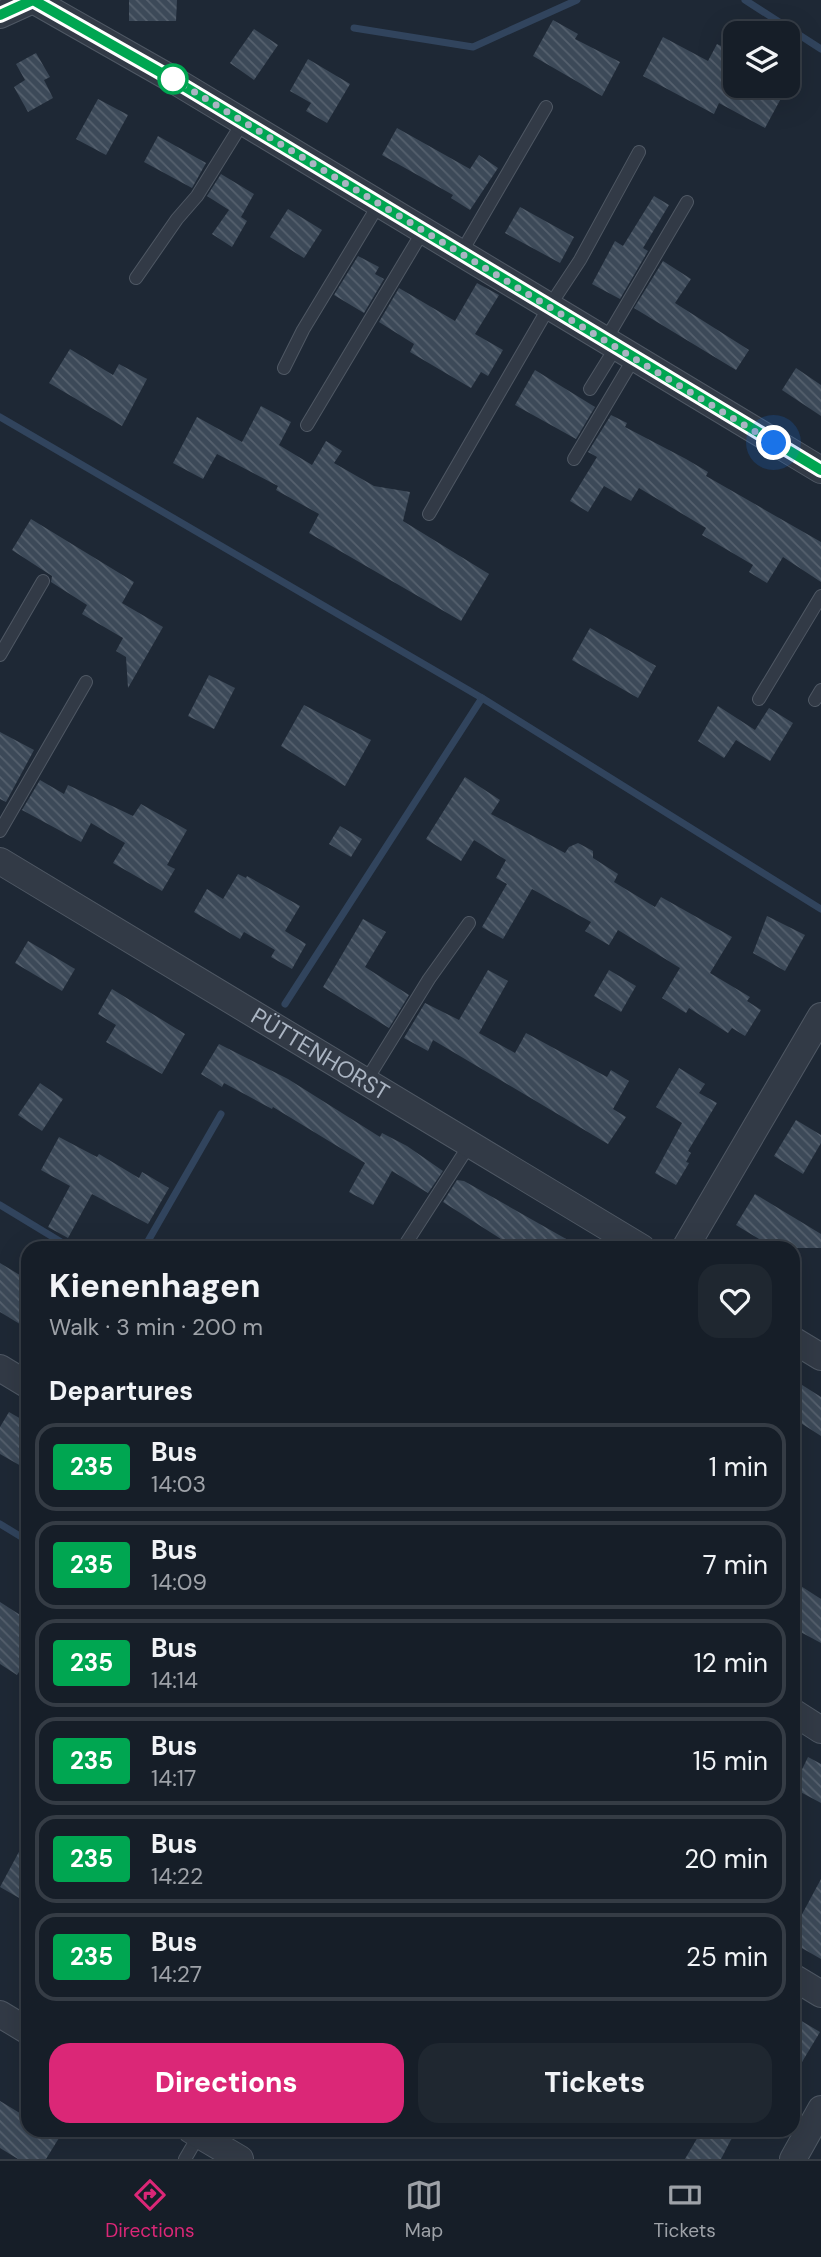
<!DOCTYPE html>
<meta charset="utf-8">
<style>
:root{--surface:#161e28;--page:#1f2730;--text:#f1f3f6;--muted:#9ea2a8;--line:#353c45;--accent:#db2777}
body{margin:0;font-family:"DM Sans",sans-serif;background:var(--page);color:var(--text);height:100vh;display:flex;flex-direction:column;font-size:26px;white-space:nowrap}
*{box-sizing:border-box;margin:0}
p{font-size:23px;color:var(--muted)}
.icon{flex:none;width:38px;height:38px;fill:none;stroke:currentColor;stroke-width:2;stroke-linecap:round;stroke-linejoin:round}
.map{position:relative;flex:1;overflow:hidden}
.details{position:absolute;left:21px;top:1241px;width:779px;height:896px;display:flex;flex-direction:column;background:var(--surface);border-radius:21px;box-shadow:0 7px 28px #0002,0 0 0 2px var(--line)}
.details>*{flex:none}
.badge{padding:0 14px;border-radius:5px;font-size:24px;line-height:46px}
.buttons{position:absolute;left:723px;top:21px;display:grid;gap:14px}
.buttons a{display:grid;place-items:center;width:77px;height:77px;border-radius:14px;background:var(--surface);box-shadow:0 7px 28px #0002,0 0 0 2px var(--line);font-size:35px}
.you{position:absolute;width:35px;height:35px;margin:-18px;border:5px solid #fff;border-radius:50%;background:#1a73e8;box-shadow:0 0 0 10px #1a73e833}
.map>.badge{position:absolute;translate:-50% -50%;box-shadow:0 0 0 4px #fff}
h2{padding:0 28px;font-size:26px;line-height:63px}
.round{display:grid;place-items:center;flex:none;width:74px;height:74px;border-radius:21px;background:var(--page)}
.summary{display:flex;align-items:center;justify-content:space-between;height:119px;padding:0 28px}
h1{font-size:33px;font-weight:800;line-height:52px}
.cta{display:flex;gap:14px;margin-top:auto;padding:14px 28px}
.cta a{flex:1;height:80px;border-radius:21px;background:var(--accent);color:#fff;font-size:28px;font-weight:800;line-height:80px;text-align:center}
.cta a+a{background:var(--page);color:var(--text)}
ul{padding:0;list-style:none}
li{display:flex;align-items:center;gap:21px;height:88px;margin:0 14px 10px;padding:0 14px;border:4px solid var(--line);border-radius:21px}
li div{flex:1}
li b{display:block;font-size:26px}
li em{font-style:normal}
li .badge{min-width:77px;font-weight:700;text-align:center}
.dock{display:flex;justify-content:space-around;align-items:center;height:98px;border-top:2px solid var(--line);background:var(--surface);font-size:19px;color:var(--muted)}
.dock a{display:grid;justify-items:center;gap:4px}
.dock .current{color:var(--accent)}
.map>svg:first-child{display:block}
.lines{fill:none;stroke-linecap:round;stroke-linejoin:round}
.stream{stroke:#31445d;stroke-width:7}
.building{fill:url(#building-back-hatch)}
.service-casing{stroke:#4f5864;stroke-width:14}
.minor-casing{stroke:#4f5864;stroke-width:28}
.service{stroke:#323a46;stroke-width:12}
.minor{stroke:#323a46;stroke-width:26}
.line-casing{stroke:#fff;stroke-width:16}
.line{stroke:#00a651;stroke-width:10}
.walk{stroke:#abb5c3;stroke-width:7;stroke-dasharray:0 12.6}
.stop-dot{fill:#fff;stroke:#00a651;stroke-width:3.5}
.labels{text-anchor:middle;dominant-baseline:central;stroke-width:5;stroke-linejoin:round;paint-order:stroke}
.street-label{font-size:23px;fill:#abb5c3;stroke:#181f2a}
</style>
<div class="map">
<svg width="821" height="2159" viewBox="0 0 821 2159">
<defs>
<pattern id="building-back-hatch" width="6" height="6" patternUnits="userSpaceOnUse" patternTransform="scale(1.75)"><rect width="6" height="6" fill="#3c4958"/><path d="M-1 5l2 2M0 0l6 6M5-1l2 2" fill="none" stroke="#56616e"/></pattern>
</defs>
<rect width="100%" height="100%" fill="#1e2835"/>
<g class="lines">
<g class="stream">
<path d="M745,0l76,49"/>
<path d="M354,28l119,19 104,-47"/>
<path d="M0,417l482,281 -197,306"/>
<path d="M482,698l339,211"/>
<path d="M0,1205l71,43"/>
<path d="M144,1248l77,-134"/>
<path d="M0,1524l28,17"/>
</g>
</g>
<g class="building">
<path d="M129,0h48l-1,21h-47z"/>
<path d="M553,20l25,14 -3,5 45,23 -18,34 -69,-40z"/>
<path d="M254,29l24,16 -24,35 -24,-17z"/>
<path d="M663,37l45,24 9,-17 18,9v33h40l10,5 -20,37 -46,-25 -5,11 -71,-38z"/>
<path d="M36,53l14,24 -6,3 9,18 -25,14 -14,-25 11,-7 -9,-16z"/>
<path d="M308,59l42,25 -23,39 -21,-12 5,-8 -21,-12z"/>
<path d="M98,99l30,16 -22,40 -30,-16z"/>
<path d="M397,128l73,41 9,-14 19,13 -28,42 -19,-12 2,-3 -71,-40z"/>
<path d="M158,136l48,27 -14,25 -48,-26z"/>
<path d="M221,174l33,20 -13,23 6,4 -15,26 -20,-13 17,-24 -22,-14z"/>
<path d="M654,196l15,9 -26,43 5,3 -28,48 -28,-15 23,-43 8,5z"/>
<path d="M520,207l54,30 -14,26 -55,-30z"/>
<path d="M288,209l34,21 -18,28 -34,-21z"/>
<path d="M358,256l21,11 -4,7 9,5 -20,34 -30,-18z"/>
<path d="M663,261l28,18 -16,24 74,47 -13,20 -102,-62z"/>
<path d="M477,283l22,12 -24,39 28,16 -15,26 -7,-4 -10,16 -61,-36 4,-8 -35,-22 20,-34 56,33z"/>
<path d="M70,349l43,26 6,-11 28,15 -25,47 -73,-43z"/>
<path d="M796,368l25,17v31l-39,-26z"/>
<path d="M535,370l60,37 -19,32 -61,-34z"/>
<path d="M261,406l30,16 -12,23 33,20 14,-24 16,10 -8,12 40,23 36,6 -7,29 86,53 -28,47 -152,-88 10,-19 -43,-24 2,-4 -61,-32 -14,25 -30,-16 24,-46 45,25z"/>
<path d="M611,415l16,8 -2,4 61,32 22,13 -2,4 115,66v40l-38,-25 -16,26 -18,-11 4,-7 -51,-30 4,-7 -67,-40 -8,13 -27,-15 -16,26 -18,-11 27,-44 -9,-5z"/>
<path d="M31,519l103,63 -12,21 41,24 -35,61 -2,-31 -10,-6 7,-13 -41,-24 5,-9 -36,-23 1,-6 -40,-26z"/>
<path d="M590,628l66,38 -18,32 -66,-38z"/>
<path d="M209,675l26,13 -21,41 -26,-13z"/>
<path d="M304,705l67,35 -26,46 -64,-40z"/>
<path d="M718,706l37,24 14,-22 24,15 -23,38 -34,-21 -12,18 -26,-17z"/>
<path d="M0,732l34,18 -28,52 -6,-3z"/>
<path d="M465,777l35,23 -9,14 74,39 4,-6 9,-4 15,8v7l25,16 -4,8 41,25 6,-10 71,40 -22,36 40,24 -3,4 14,9 -16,26 -13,-8 -4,5 -39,-25 -3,5 -24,-15 18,-30 -62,-38 -9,15 -24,-14 6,-9 -59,-33 -29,50 -21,-12 25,-43 -11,-6 10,-18 -32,-20 -13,21 -35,-22z"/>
<path d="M40,780l24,14 4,-9 65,31 8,-12 46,26 -20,35 8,4 -13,22 -49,-28 12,-20 -34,-20 -10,19 -59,-32z"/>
<path d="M340,826l22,13 -11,18 -22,-13z"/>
<path d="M238,874l8,4 1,-2 53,30 -15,25 21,13 -14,25 -21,-12 4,-7 -31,-18 -4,7 -46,-27 13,-23 16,10z"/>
<path d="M767,916l38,19 -20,36 -32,-18z"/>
<path d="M363,919l23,13 -21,35 44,28 -20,33 -66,-41z"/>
<path d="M28,941l47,28 -13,22 -47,-28z"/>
<path d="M488,970l20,11 -29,52 36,20 11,-20 81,44 4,-7 18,11 -16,28 13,8 -18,27 -175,-104 -5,11 -24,-13 21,-35 34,17z"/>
<path d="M609,970l27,16 -15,26 -27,-16z"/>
<path d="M112,989l73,45 -23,40 -56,-32 10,-17 -18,-11z"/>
<path d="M219,1044l69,35 92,58 2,-4 25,13 36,25 -15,22 -36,-22 -19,34 -24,-13 16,-29 -92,-56 -1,2 -48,-26 -2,4 -21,-13z"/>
<path d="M679,1068l26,16 -6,9 18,10 -29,48 3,2 -5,9 3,1 -13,22 -21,-12 27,-50 -26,-16z"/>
<path d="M40,1083l23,16 -21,32 -24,-16z"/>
<path d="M796,1120l25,15v8l-18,31 -29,-18z"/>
<path d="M59,1137l38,20 2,-3 40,24 3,-6 27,16 -21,36 -56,-30 -24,44 -20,-11 22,-41 -29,-16z"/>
<path d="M457,1180l7,1 118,67h-67l-72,-46z"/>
<path d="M755,1194l66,40v14h-47l-38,-23z"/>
<path d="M0,1263l28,17v49l-28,-17z"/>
<path d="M799,1383l22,14v39l-28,-18v-24z"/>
<path d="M9,1412l19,11v47l-28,-16v-27z"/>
<path d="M793,1581l28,18v44l-28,-15z"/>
<path d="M0,1602l28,18v38l-11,17 -17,-11z"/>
<path d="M808,1757l13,7v39l-28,-15z"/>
<path d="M28,1835v68l-28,-16z"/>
<path d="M821,1879v80l-28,-16v-12z"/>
<path d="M793,2016l27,16 -27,45z"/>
<path d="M0,2101l28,17v12h36l-18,29h-28l-18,-11z"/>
<path d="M702,2130h34l-15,29h-36z"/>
</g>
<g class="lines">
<defs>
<g id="service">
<path d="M461,253l85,-146"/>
<path d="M136,278l41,-59 20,-23 46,-74"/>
<path d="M605,341l82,-139"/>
<path d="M284,368l19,-38 76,-126"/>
<path d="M590,389l26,-42"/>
<path d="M307,425l116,-194"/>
<path d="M574,459l60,-101"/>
<path d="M429,514l120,-207 31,-47 59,-108"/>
<path d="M0,655l43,-74"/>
<path d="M759,699l62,-103"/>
<path d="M815,700l6,-10"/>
<path d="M0,831l86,-149"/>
<path d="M366,1081l63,-102 40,-56"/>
<path d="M403,1248l67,-104"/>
<path d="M185,2159l14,-24"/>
</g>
<g id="minor">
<path d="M33,0l139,79 649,391"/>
<path d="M0,15l33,-15"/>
<path id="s1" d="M0,861l642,387"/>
<path d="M685,1248l136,-232"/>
<path d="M793,1340l28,17"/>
<path d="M0,1368l28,17"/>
<path d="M793,1712l28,18"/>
<path d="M793,1977l28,17"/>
<path d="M0,2014l28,17"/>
<path d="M191,2130l49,29"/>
<path d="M793,2159l28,-50"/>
</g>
</defs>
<use href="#service" class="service-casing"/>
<use href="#minor" class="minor-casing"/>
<use href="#service" class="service"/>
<use href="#minor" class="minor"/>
</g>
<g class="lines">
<defs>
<path id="line" d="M0,15l33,-15 139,79 649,391"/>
</defs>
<use href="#line" class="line-casing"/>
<use href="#line" class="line"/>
<path class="walk" d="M173,79l601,364"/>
</g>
<circle class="stop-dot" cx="173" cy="79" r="14"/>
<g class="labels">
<g class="street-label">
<text stroke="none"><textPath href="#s1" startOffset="374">PÜTTENHORST</textPath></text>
</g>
</g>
</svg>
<div class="buttons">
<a><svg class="icon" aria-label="layers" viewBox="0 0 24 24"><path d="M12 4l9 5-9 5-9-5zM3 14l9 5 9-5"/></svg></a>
</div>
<div class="you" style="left:774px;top:443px"></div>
<section class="details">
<div class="summary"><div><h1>Kienenhagen</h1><p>Walk · 3 min · 200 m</p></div><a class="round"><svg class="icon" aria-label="heart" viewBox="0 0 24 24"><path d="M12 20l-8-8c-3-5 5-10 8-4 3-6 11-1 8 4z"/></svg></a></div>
<h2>Departures</h2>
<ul>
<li><span class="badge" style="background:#00a651;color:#fff">235</span><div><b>Bus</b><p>14:03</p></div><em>1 min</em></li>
<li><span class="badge" style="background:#00a651;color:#fff">235</span><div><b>Bus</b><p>14:09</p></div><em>7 min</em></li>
<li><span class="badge" style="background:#00a651;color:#fff">235</span><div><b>Bus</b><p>14:14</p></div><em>12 min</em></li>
<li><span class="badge" style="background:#00a651;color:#fff">235</span><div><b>Bus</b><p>14:17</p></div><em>15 min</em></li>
<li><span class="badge" style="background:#00a651;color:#fff">235</span><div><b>Bus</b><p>14:22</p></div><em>20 min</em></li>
<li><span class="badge" style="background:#00a651;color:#fff">235</span><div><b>Bus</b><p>14:27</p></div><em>25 min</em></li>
</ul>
<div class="cta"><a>Directions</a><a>Tickets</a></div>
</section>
</div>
<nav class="dock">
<a class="current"><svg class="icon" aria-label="directions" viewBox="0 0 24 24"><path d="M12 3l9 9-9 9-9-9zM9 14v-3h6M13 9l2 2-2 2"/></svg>Directions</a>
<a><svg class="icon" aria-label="map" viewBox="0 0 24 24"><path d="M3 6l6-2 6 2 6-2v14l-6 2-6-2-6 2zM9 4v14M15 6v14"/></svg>Map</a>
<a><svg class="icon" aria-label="tickets" viewBox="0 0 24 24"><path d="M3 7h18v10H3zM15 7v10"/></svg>Tickets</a>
</nav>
